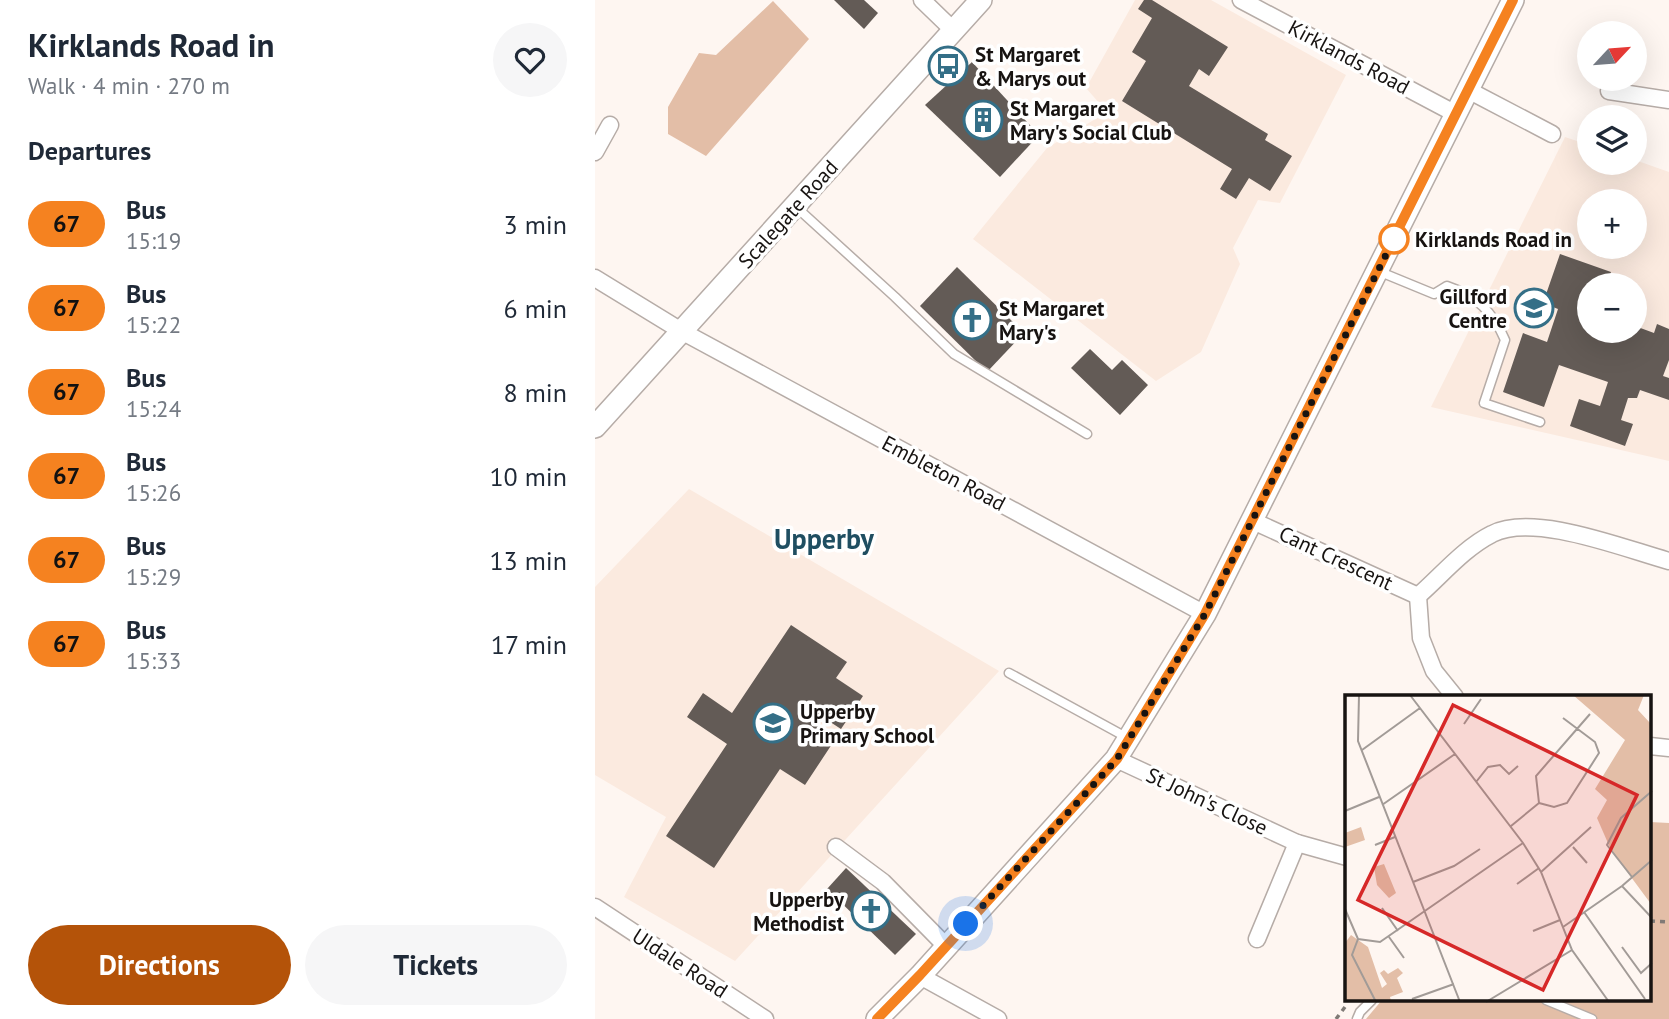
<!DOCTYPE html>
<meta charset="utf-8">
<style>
:root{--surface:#fff;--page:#f6f6f7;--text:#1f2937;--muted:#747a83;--accent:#b45309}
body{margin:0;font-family:"PT Sans",sans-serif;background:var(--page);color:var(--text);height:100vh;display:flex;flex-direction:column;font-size:26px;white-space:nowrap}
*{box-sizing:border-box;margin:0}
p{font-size:23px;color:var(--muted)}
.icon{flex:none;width:38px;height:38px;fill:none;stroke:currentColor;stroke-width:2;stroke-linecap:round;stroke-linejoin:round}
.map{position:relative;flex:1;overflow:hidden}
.details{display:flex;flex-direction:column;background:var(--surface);width:595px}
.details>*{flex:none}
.badge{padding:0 14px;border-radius:23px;font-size:24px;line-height:46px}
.needle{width:46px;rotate:64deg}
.controls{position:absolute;left:982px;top:21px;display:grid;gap:14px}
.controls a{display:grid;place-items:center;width:70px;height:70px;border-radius:50%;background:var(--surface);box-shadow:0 7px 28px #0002;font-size:35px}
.you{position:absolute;width:35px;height:35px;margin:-18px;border:5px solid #fff;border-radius:50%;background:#1a73e8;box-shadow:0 0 0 10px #1a73e833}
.map>.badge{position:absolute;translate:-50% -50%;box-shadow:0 0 0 4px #fff}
h2{padding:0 28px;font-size:26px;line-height:63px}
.round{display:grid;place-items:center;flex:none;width:74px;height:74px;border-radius:37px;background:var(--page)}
.head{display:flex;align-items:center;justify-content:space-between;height:119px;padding:0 28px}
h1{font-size:33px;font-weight:800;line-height:52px}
.button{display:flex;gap:14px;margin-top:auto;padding:14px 28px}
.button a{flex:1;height:80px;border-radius:42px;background:var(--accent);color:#fff;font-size:28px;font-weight:800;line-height:80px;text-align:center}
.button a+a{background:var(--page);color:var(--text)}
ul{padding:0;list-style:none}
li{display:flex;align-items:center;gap:21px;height:84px;padding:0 28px}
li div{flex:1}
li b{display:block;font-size:26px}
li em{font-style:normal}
li .badge{min-width:77px;font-weight:700;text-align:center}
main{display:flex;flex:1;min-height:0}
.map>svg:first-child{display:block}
.built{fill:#fbeadf;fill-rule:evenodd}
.green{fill:#e3bea7}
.building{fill:#635b56}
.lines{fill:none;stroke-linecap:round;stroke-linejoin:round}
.service-casing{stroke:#b6aca7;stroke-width:11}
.minor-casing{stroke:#b6aca7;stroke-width:19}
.tertiary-casing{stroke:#b6aca7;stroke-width:24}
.path{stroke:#7f7a76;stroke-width:3.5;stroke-dasharray:5 5;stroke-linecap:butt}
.service{stroke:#fff;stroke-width:8}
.minor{stroke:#fff;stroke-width:16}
.tertiary{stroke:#fff;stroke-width:21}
.line-casing{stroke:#fff;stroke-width:16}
.line{stroke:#f58220;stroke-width:10}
.walk{stroke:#171311;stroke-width:7;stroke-dasharray:0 12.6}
.stop-dot{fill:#fff;stroke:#f58220;stroke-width:3.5}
.labels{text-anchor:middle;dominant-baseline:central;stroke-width:7;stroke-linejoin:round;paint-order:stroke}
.poi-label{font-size:21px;font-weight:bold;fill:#171311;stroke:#fff;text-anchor:start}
.street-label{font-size:21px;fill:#171311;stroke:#fff}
.stop-label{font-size:21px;font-weight:bold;fill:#171311;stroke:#fff;text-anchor:start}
.district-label{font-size:28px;font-weight:bold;fill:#1f4e61;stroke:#fff}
.inset-road{fill:none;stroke:#a29b97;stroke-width:2}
.view{fill:#d62828;fill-opacity:0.15;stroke:#d62828;stroke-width:3.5}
.inset-edge{fill:none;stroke:#171311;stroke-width:3.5}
</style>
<main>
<section class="details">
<div class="head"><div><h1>Kirklands Road in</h1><p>Walk · 4 min · 270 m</p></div><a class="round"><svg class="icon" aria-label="heart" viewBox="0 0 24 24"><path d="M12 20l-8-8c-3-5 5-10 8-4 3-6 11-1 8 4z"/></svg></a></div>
<h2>Departures</h2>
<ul>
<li><span class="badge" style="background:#f58220;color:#111">67</span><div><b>Bus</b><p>15:19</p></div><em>3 min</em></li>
<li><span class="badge" style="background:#f58220;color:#111">67</span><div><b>Bus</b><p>15:22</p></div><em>6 min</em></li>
<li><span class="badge" style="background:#f58220;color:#111">67</span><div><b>Bus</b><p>15:24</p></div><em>8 min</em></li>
<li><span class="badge" style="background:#f58220;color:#111">67</span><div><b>Bus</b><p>15:26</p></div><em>10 min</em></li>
<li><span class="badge" style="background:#f58220;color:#111">67</span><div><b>Bus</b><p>15:29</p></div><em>13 min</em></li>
<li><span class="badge" style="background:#f58220;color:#111">67</span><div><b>Bus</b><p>15:33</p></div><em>17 min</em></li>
</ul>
<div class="button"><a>Directions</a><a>Tickets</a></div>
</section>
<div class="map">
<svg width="1074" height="1019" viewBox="0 0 1074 1019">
<rect width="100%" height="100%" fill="#fef6f1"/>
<g class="built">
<path d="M540,0h76l135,75 -66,128 -22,-3 -25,48 7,16 -39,88 -45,29 -183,-142 74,-91 60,-36 -21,-24z"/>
<path d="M970,137l24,8v18h46v-3l34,12v289l-238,-54zM994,201h46v46h-46zM994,285h46v46h-46z"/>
<path d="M94,489l310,182 -264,290 -111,-64 42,-80 -71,-42v-188z"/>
</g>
<g class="green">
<path d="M178,1l36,38 -103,117 -38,-22v-27l31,-54 17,2z"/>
<path d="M1055,822l19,1v196h-303l16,-19h268z"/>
</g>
<g class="building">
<path d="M239,0h30l14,13 -14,16z"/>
<path d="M549,0h8l76,47 -19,29 -10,-7 -10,17 79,48 -3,6 27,16 -22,35 -21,-13 -13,21 -16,-10 12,-20 -110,-68 24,-40 -14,-9 20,-34 -14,-9z"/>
<path d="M377,62l67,73 -39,42 -75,-72z"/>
<path d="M965,254l51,18 -4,13h-18v46h8l22,7 3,-7h13v-5l19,7 3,-9 12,5v31l-6,16 6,2v22l-29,-10 -3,8h-9l-7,22 12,4 -8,22 -55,-20 9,-27 21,7 8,-24 -49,-17 -15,42 -41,-15 20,-59 24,9 11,-33 -15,-6z"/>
<path d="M362,267l67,66 -37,39 -67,-66z"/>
<path d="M495,349l22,21 10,-10 26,25 -28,30 -49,-47z"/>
<path d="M196,625l56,37 -11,16 27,18 -22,33 -20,-13 -6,8 21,14 -31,47 -25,-16 -66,99 -48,-32 61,-92 -40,-27 16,-24 29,20z"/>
<path d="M251,868l70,66 -21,21 -68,-66z"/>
</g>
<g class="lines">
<defs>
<g id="service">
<path d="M200,206l100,91 59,57 133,80"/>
<path d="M783,271l56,23 13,-8c30,10 46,26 58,54l-21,63 56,19"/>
<path d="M414,673l117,64"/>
<path d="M951,1000l46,19"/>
<path d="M762,1019l3,-7 12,-12"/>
</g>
<g id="minor">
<path d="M327,0l31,30"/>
<path d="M646,0l215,114"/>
<path d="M873,90l84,44"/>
<path d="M1014,91l60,9"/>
<path d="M0,152l15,-27"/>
<path d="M0,278l88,54 522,282"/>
<path d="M658,521l165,75"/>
<path d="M823,596c23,-20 46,-48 74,-62 41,-22 133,15 177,27"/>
<path d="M823,596l3,42 13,33 21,26"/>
<path d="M1055,746l19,2"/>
<path d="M521,759l181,84 50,14"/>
<path d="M241,847l47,35 63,64"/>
<path d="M0,907l170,112"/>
<path d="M662,939l40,-96"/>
<path d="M325,976l78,43"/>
</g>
<g id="tertiary">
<path d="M0,427l386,-427"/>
<path d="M282,1019l43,-43 196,-217 89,-145 308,-614"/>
</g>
</defs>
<use href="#service" class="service-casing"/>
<use href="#minor" class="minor-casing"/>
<use href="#tertiary" class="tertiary-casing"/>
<g class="path">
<path d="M1055,921l19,1"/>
<path d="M741,1019l9,-12"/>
</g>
<use href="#service" class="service"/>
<use href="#minor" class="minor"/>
<use href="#tertiary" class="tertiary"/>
</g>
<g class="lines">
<defs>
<path id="line" d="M282,1019l43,-44 197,-216 88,-145 308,-614"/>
</defs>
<use href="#line" class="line-casing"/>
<use href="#line" class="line"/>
<path class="walk" d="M371,924l151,-165 88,-145 189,-375"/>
</g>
<defs>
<symbol id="bus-ring" viewBox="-11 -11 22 22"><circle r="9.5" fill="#fff" stroke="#346f87" stroke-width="1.5"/><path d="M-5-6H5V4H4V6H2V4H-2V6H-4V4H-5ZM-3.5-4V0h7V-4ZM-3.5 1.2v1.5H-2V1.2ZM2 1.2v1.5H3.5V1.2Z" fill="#346f87"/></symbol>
<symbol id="building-ring" viewBox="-11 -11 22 22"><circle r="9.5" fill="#fff" stroke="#346f87" stroke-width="1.5"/><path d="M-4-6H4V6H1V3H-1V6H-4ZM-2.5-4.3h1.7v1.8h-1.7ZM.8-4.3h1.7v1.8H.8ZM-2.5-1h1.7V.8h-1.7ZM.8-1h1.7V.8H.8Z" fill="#346f87"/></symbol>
<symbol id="school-ring" viewBox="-11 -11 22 22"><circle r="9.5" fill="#fff" stroke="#346f87" stroke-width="1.5"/><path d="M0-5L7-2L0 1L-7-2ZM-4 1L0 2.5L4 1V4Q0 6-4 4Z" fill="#346f87"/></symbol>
<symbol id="church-ring" viewBox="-11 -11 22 22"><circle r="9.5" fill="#fff" stroke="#346f87" stroke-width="1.5"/><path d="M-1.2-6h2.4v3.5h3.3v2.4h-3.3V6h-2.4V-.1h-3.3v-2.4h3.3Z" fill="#346f87"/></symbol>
</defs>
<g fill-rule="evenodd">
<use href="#bus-ring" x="331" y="44" width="44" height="44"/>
<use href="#building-ring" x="366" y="98" width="44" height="44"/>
<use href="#school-ring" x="917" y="286" width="44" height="44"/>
<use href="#church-ring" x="355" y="298" width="44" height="44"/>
<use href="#school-ring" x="156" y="701" width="44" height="44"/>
<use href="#church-ring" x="254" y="889" width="44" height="44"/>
</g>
<circle class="stop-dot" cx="799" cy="239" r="14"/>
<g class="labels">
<g class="poi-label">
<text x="380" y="54">St Margaret<tspan x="380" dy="24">&amp; Marys out</tspan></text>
<text x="415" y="108">St Margaret<tspan x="415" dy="24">Mary's Social Club</tspan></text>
<text x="912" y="296" text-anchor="end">Gillford<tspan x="912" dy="24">Centre</tspan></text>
<text x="404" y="308">St Margaret<tspan x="404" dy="24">Mary's</tspan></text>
<text x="205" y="711">Upperby<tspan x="205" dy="24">Primary School</tspan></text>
<text x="249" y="899" text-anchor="end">Upperby<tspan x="249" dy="24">Methodist</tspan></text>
</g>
<g class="street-label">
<text transform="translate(754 57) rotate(28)">Kirklands Road</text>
<text transform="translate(193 214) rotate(-48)">Scalegate Road</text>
<text transform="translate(349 473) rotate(28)">Embleton Road</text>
<text transform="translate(741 558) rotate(25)">Cant Crescent</text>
<text transform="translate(612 801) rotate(25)">St John's Close</text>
<text transform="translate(85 963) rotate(33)">Uldale Road</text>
</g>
<g class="stop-label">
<text x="820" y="239">Kirklands Road in</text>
</g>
<g class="district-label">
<text x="229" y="538">Upperby</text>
</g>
</g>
<g transform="translate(750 695)">
<rect width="306" height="306" fill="#fef6f1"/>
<path d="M228,0h71l-6,15 13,14v180l-40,-54 -14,-32 10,-18 -12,-11 30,-49zM16,132l4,13 -20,7v-14zM39,169l12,29 -7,5 -12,-13 -3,-18zM6,240l17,12 14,41 5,-4 -7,-11 4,-3 4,4 10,-6 5,5 -6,5 6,14 -13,5 1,4h-46v-58z" fill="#e3bea7"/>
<path class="inset-road" d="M14,0l-1,46 102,261M65,0l113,148 18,29 31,78 37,52M119,29l17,-25M17,55l58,-42M131,87l12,-15 12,-2 9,9 9,-8M194,108l15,4 13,-4 32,-50 -4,-11 -32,-24M194,108l-3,-27 54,-62M37,110l73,-51M0,116l34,-14M166,131l28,-23M30,150l20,-8M228,152l14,16M196,177l50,-45M287,182l-25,-32 14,-27 31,-27M68,187l41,-16 26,-17M172,189l22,-16M277,191l30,-26M37,213l16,23M0,214l13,30 22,3 143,-99M239,217l61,87M218,232l59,-41 30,32M188,236l27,-11M44,242l15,21M13,244l-6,16 24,47M277,252l19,26 11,-10M67,304l42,-15M141,307l86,-52"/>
<path class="view" d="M108,10l184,90 -94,195 -185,-90z"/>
<rect width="306" height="306" class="inset-edge"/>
</g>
</svg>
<div class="controls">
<a><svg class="needle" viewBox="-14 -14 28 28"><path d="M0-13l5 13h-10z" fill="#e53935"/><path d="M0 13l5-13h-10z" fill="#747a83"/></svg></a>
<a><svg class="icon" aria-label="layers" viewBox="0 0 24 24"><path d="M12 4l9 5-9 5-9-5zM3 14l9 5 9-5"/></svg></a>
<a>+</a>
<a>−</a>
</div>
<div class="you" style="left:371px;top:924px"></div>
</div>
</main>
